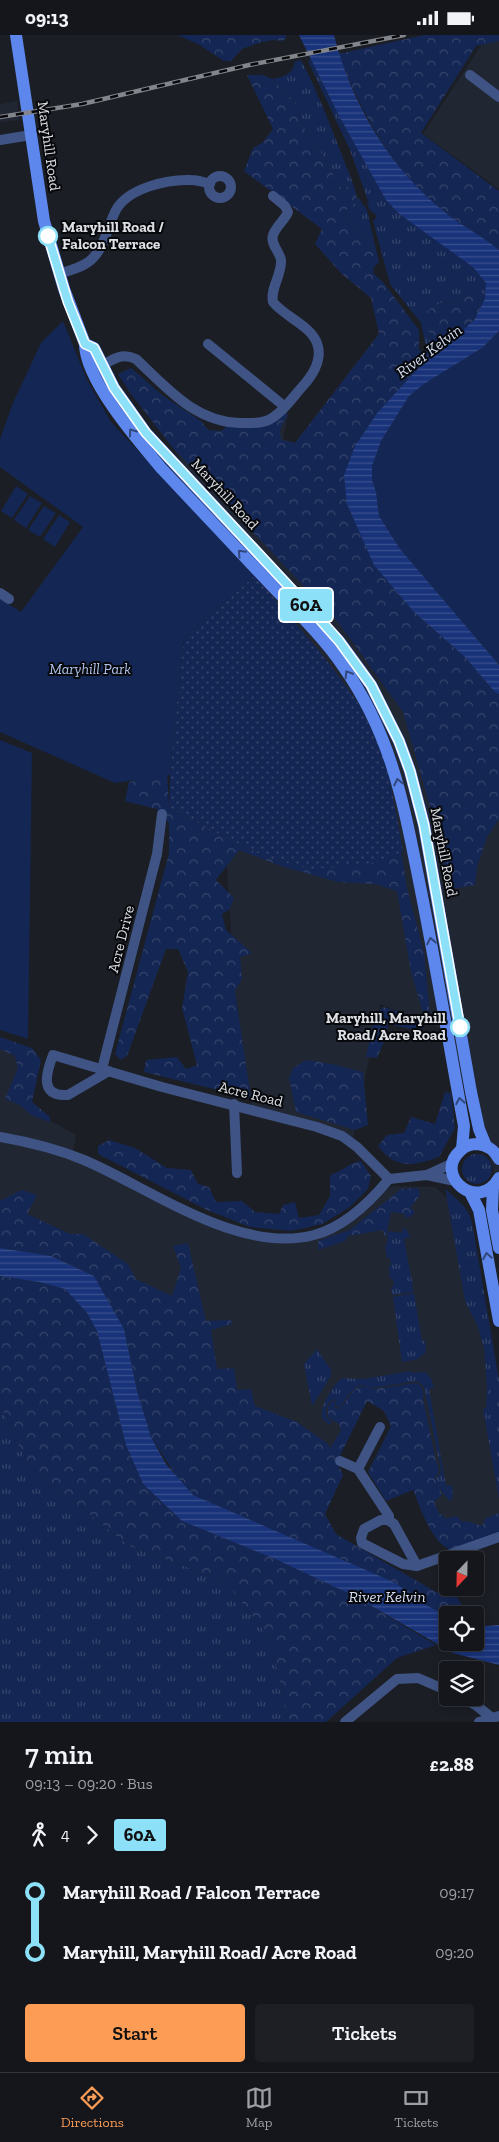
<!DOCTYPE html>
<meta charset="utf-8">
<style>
:root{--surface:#14161c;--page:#1d1f25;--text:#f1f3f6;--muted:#9d9fa3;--line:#33353b;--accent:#fd9c55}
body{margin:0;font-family:"Zilla Slab",serif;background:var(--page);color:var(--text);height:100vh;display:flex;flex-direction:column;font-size:19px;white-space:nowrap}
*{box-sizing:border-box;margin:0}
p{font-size:16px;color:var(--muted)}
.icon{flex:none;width:28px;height:28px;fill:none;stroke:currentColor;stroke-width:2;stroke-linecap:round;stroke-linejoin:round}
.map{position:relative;height:1687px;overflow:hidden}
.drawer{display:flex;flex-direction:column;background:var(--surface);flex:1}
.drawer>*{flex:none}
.badge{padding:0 10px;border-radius:4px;font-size:18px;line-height:32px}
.needle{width:32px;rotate:202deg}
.controls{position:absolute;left:439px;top:1516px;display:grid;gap:10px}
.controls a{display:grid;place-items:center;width:45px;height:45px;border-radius:5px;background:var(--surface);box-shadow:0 2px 8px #0003,0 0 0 1px var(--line);font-size:25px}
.map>.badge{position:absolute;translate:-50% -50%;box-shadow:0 0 0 2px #fff}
.legs{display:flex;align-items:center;gap:8px;height:55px;padding:0 25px;font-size:16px}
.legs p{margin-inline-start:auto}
.overview{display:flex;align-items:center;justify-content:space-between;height:85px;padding:0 25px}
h1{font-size:28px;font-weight:600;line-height:38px}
.cta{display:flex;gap:10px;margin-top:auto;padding:10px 25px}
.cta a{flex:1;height:58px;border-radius:5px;background:var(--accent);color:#111;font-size:20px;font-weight:600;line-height:58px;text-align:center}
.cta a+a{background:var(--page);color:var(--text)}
ul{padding:0 25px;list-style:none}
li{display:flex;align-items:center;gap:18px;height:60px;font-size:19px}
li i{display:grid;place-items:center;width:8px;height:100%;margin:0 6px;background:currentColor}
li i::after{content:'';width:12px;height:12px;margin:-6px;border:4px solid;border-radius:50%;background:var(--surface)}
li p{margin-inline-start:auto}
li:first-child i{background:linear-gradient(#0000 50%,currentColor 0)}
li:last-child i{background:linear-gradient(currentColor 50%,#0000 0)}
.status{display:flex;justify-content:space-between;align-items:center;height:35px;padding:0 25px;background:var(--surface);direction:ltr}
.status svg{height:14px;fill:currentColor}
.tab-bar{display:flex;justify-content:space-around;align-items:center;height:70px;border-top:1px solid var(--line);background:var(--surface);font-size:14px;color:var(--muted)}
.tab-bar a{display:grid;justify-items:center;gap:2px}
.tab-bar .active{color:var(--accent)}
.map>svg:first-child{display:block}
.built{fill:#212633}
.grass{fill:url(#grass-tufts)}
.forest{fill:url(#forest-crowns)}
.park{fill:#142653}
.garden{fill:url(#garden-dots)}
.water{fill:url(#water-rules)}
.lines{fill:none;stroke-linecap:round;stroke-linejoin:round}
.minor{stroke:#3f5484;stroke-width:10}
.major{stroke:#5d87ec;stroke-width:12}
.rail-casing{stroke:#82858b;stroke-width:4.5}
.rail{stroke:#07080b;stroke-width:2.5;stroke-dasharray:8;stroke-linecap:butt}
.oneway{stroke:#32487c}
.line-1-casing{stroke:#fff;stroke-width:11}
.line-1{stroke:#8ce1f9;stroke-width:8}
.stop-1-dot{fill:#fff;stroke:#8ce1f9;stroke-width:2.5}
.labels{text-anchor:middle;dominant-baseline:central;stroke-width:4;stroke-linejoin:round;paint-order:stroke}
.street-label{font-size:15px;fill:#dde0e5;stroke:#07080b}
.stop-label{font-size:15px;font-weight:bold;fill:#dde0e5;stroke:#07080b;text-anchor:start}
.park-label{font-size:15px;font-style:italic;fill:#afc3ec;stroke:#07080b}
.water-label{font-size:16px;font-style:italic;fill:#d4def3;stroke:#07080b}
</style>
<div class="status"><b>09:13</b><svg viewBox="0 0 49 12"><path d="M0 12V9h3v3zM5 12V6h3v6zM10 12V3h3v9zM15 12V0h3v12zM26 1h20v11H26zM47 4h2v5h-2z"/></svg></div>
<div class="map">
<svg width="499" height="1687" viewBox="0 0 499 1687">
<defs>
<pattern id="grass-tufts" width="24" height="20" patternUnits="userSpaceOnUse" patternTransform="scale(1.25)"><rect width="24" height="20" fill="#142653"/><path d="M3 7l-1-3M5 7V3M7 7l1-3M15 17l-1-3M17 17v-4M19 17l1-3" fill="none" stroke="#36456c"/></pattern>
<pattern id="forest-crowns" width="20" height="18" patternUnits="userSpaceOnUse" patternTransform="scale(1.25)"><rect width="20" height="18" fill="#142653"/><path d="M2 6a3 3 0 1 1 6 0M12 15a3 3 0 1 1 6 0" fill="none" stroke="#36456c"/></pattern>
<pattern id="garden-dots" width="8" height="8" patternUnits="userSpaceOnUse" patternTransform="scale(1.25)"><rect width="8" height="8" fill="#142653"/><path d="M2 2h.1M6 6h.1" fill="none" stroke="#36456c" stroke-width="1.8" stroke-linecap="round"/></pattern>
<pattern id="water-rules" width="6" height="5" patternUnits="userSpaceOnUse" patternTransform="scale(1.25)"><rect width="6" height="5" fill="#19337a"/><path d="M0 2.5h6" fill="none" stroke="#3a508d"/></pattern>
</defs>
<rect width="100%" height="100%" fill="#1b1e25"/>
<g class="built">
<path d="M499,2v152l-76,-55 61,-93z"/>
<path d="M17,66l2,19 -19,2v-18z"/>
<path d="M379,298l120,332v521l-52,-155 -67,-27 -28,139 -100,-34 -17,-118 -10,-153 30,-262 -82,-128 -42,-54 -13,-20 13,-6 31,27 39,26 10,11 10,-1 8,-6 55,-13 4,3 -5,24 12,4z"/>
<path d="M0,1009l38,11 -8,54 46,26 -3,20 159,74 64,12 46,-18 50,-37 43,1 31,27 33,208v104l-62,6 -35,-141 -38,3 -50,85 -314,-243z"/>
</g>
<g class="grass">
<path d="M311,24l28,57 51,89 8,8c22,15 71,43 85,64 5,8 4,17 1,26l-4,-1 -1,-5 -13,-1 -5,7c-13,-6 -27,2 -36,11l-7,1 7,5 4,9 1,14 -3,2 -2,-2 -4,-20 -31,-39 -17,-63 4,-5 -7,-6 -4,-9 3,3 -19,-54 -42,-89z"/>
<path d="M301,25c21,40 35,81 52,123l-9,6 -4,-2 -21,-38 -17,-24 -8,-24 -22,-22c11,-2 21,-4 23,-18z"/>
<path d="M358,162l9,13 7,31 -13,-7 -16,-19 1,-5 12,-9z"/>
<circle cx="477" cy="1134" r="15"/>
<path d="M445,1153c12,13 22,16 27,34l27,158v118l-16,-89 3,-1 1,-20 -3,-40 -6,-21 -13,-26z"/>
<path d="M403,1192l4,3 3,7 -6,2 8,43h2l-2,2 1,8 -21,3 -1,-8 3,-1 -1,-7h-3l-1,-13h2l-1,-8h-3l-2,-13 2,-1 1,-13 14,2z"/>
<path d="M414,1258l8,48 3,-1 1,12 -8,7 -16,3 -9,-65z"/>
<path d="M317,1314l14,21v6l-19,30 -8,-42z"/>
<path d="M411,1336v2l14,-1 6,6 3,10 -5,1 17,97 6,-1 1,11 -3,5c-6,-7 -12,-12 -14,-22l5,-7 -1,-7 -16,-78 -7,-6 -45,7 -9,-3 -5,1 -10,9 -8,13 -4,-2 -1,-7 -6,3 -3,8 1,8 5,4 -3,3 -7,-7c-2,-12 11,-33 20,-40l21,1z"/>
<path d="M0,1370l28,60 101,81 96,35 46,59 17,82h-288z"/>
</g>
<g class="forest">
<path d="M177,0h109v3l-3,3 -10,-1 -11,2 -20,7 -11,12h-7l-26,-17z"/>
<path d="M424,0h75v6l-23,5 -55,87 78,58v59c-16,-14 -36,-24 -53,-37 -55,-43 -82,-96 -108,-159z"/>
<path d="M247,40h16l9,4 22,22 8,24 17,24 21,38 4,2 9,-6 5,18 -12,9 -1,5 16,19 13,7 5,21 -5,5 -1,6 10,9 36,48v20l6,3c9,-9 4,-23 0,-33l-6,-2v-6l2,-1 4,3c8,-10 24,-16 36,-11l7,-10 6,-3 7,4 -2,6 5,3 -14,22 -46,37 -46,50 -23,34 -8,58 10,21 57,87 51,45 29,34 5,3v125l-12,18 -10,30 -2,18 -29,5 -4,-42 -39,-136 -65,-90 -165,-174 -42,-54 -13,-20 13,-6 31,27 39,26 7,9 13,1 8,-6 55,-13 4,3c-5,8 -11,15 -6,25l13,3 84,-109 -8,-36 -29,-24 -27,-30 7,-15 -78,-58 9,-23 10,-6 10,-13z"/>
<path d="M167,736l2,36 56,30 41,20 43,12 89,-38 9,57 17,65 6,63h-6l-13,-44 -14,-81 -22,-7 -37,-2 -54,-15 -45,-17 -23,30 18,18 -5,12 -7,4 4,16 26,23 -12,4 2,22 -7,12 16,107 -107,-26 2,-12 31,-3 9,12 11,-4 -15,-57 6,-36 -10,-23h-12l-39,107 -7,4 -5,-6 54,-201v-30l-12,-14 -32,-8 4,-19z"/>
<path d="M384,972l38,13 2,7 -4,4 -32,-7 -2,13 -9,21 -11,-1 10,-45z"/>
<path d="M0,1002l32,11 9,12 -9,42 18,15v5l-19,-7 -11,-10 -15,-6 13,-31 -3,-12 -15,-7z"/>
<path d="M306,1025l26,4 31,8 5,53 -13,5 -59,-18 -7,-34 4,-10z"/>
<path d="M445,1057l6,1 4,35 -16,29c-26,9 -43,13 -61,-11l9,-11 17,-2 7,-16 24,7z"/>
<path d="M109,1105l26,8 32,20 24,2 7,14 11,3 7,15 26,-1 13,11 24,2 4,-9 12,-3 4,16 20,-3 11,-19v-21c12,-3 18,-12 31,-14l10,15 -3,13 -18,18 -28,17 -31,7 -41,-4 -43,-17 -109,-56v-8z"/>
<path d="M418,1153l2,7 -10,13 5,3 -3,5 -7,2v-4l-14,-2 -5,24h-2l-1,-6 -35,6 -3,5 -27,9v-9l32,-11 51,-41z"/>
<path d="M22,1155l15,5 -10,19 43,20h13l45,30 8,15 36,17 9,-28 -8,-22 15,-3 18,78 25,-1 1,4 -21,6 6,39 17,-1 3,22 14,-1 4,17 42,16 31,22 2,4 11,-17 -2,-7 -11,-7v-10l4,-6h3v7l5,1 14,-19 5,-3 5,-1 10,3 42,-6c7,3 8,9 7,16l13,62c3,7 4,10 -1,17l7,17 -8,7 6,13 2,-1 3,5 11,-3 7,6 4,-1 15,5 4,-8 13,-5v20c-11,5 -29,15 -41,17 -24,3 -37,-42 -45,-60l-27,11 -18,-29 23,-46 -7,-15 -17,-10 -30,61 6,13 -18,39 11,20 100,58h18l14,23c-7,0 -17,1 -23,0 -18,-5 -34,-20 -49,-32l-203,-88 -13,-13 -29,-45 -14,-46 -13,-62 -30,-53 -42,-20 -52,-8v-47z"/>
<path d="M0,1241l39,6 26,7 22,24 10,18 29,114 17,39 39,37 93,38 79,37 82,49 -39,13 -71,64h-38l-17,-82 -46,-59 -96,-35 -101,-81 -28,-60z"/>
</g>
<g class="park">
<path d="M63,286l24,59 24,42 144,154 -71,61 -14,138 -55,8 -115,-51v-133l21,13 62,-85 -83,-60v-28l13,-36 28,-60z"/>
<path d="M499,296v334l-99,-116 -21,-33 -3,-24 -4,-12v-14l9,-25 28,-45 15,-12 58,-36z"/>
<path d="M16,451l12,8 -16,24 -11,-7z"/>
<path d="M30,461l12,7 -16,25 -12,-8z"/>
<path d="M44,471l12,7 -16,24 -12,-7z"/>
<path d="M59,480l11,7 -15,25 -12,-8z"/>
<path d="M0,705l32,13 -4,286 -28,-9z"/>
</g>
<path class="garden" d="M255,541l65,76 38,50 27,52 18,97 -22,10 -28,5 -44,3 -43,-12 -41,-20 -56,-30 1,-32 14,-138z"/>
<g class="water">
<path d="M299,0h35c17,68 56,134 112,178 16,13 37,23 53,37v81l-17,17 -58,36 -15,12 -28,45 -9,25v14l4,12 3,24 21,33 99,116v29l-5,-3 -29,-34 -51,-45 -40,-47 -27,-61 -3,-29 11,-29 23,-34 46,-50 32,-25 18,-17 11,-21 1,-16 -13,-16 -75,-54 -12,-13 -47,-84z"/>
<path d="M0,1213l51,8 43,20 30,53 13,62 14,46 15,27 27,31 203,88 24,19 27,14 1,27h27v-16l24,-2v40l-46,-12 -99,-57 -79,-37 -93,-38 -39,-37 -17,-39 -29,-114 -10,-18 -22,-24 -26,-7 -39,-6z"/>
</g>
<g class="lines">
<g class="minor">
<path d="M470,40l29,22"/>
<path d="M0,105l31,-5"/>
<circle cx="220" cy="152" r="11"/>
<path d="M59,239c11,-4 26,-7 34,-16 12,-12 15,-33 23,-48 12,-22 52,-31 75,-30 6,0 13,2 19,4"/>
<path d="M208,309l76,62"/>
<path d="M98,333c15,-8 21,-16 38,-9 31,29 59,63 104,64 8,0 18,1 26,-2 14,-5 26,-23 36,-34 10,-11 21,-28 15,-44 -7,-18 -32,-26 -44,-41 -3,-14 9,-27 8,-42 -1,-8 -11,-16 -8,-25 3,-9 12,-15 15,-23l-3,-6 -12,-10"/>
<path d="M0,558l9,6"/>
<path d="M102,1034l55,-215 5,-40"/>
<path d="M109,1036l-41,24c-29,2 -22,-22 -15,-40l109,32 155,40 25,9 15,11 32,32"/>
<path d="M234,1069l3,69"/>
<path d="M0,1102c29,5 57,12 84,23 66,28 155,95 230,75 31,-8 56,-33 75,-56"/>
<path d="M427,1140l26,-12"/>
<path d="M389,1144l38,-4 28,6"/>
<path d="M380,1392l-22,42 31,47 -1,4 6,4 23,42 82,-29"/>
<path d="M340,1426l18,8"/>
<path d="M388,1485h-7l-17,9 -3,9 1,5 41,21 14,2"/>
<path d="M461,1662l16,9 15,12"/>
<path d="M345,1687l52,-43 21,-1 30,13"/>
<path d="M479,1687l20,-6"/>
</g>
<g class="major">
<path d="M16,0l28,186 20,68 21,55c0,36 54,98 77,125 37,39 74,79 111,118 24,25 50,50 70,79 51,72 62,146 79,230 15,76 28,153 42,230l-2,23"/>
<path d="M85,309l9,4 20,40 32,45 193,208 32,44 28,56 11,30 14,54 47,267 8,37 7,17"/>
<path d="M499,1124c-4,-8 -12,-14 -21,-15 -7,0 -14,2 -18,7 -27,24 18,63 39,27"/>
<path d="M493,1152l-1,23 7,38"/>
<path d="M470,1157l9,18 20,111"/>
</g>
<defs>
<path id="rail" d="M0,82l82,-13 167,-39 155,-30"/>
</defs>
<use href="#rail" class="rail-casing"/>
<use href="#rail" class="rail"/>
</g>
<defs><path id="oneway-chevron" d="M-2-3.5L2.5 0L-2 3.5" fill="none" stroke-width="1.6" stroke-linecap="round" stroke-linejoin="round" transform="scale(1.25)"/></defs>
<g class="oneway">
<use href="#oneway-chevron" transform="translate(132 397) rotate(-126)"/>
<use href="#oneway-chevron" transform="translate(241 518) rotate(-133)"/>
<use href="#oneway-chevron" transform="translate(348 639) rotate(-122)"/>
<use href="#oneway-chevron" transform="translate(398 747) rotate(-103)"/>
<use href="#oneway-chevron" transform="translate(431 906) rotate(-101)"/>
<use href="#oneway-chevron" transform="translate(460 1066) rotate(-100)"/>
<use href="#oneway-chevron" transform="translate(487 1221) rotate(-100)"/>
</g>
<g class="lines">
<defs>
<path id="line-1" d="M48,201l20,66 17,42 9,4 20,40 32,45 177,190 16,18 32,44 28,56 11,30 14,54 36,202"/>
</defs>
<use href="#line-1" class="line-1-casing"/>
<use href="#line-1" class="line-1"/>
</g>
<g class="stop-1-dot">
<circle cx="48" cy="201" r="9"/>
<circle cx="460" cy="992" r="9"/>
</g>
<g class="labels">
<g class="street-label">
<text transform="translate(49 111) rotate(82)">Maryhill Road</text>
<text transform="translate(225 459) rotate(47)">Maryhill Road</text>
<text transform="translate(444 817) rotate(79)">Maryhill Road</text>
<text transform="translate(121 904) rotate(-76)">Acre Drive</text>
<text transform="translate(251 1059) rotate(14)">Acre Road</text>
</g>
<g class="stop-label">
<text x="62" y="192">Maryhill Road /<tspan x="62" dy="17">Falcon Terrace</tspan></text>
<text x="446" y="983" text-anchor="end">Maryhill, Maryhill<tspan x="446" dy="17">Road/ Acre Road</tspan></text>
</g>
<g class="park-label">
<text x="90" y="634">Maryhill Park</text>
</g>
<g class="water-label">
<text transform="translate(429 316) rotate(-37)">River Kelvin</text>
<text x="387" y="1561">River Kelvin</text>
</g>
</g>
</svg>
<div class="controls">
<a><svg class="needle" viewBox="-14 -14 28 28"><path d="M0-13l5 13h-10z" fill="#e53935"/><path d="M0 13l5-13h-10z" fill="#9d9fa3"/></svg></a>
<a><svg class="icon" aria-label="locate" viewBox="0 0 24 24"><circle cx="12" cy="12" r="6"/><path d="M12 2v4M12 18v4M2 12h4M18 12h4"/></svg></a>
<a><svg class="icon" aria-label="layers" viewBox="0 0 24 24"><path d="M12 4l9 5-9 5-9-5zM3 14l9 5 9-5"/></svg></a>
</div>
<b class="badge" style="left:306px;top:570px;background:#8ce1f9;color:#111">60A</b>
</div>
<section class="drawer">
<div class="overview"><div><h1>7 min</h1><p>09:13 – 09:20 · Bus</p></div><b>£2.88</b></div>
<div class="legs"><svg class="icon" aria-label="walk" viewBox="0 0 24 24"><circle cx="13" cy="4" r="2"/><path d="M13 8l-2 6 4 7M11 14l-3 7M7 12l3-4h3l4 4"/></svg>4<svg class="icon" aria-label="forward" viewBox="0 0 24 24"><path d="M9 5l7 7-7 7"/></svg><b class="badge" style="background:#8ce1f9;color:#111">60A</b></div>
<ul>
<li><i style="color:#8ce1f9"></i><b>Maryhill Road / Falcon Terrace</b><p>09:17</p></li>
<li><i style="color:#8ce1f9"></i><b>Maryhill, Maryhill Road/ Acre Road</b><p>09:20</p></li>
</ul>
<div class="cta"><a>Start</a><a>Tickets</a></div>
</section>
<nav class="tab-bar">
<a class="active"><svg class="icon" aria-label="directions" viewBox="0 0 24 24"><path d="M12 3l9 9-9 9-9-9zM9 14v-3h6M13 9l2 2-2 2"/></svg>Directions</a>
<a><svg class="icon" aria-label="map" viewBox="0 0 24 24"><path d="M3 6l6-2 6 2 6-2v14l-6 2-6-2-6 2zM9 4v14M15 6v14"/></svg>Map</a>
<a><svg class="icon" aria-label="tickets" viewBox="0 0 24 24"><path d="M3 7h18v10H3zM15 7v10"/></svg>Tickets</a>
</nav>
